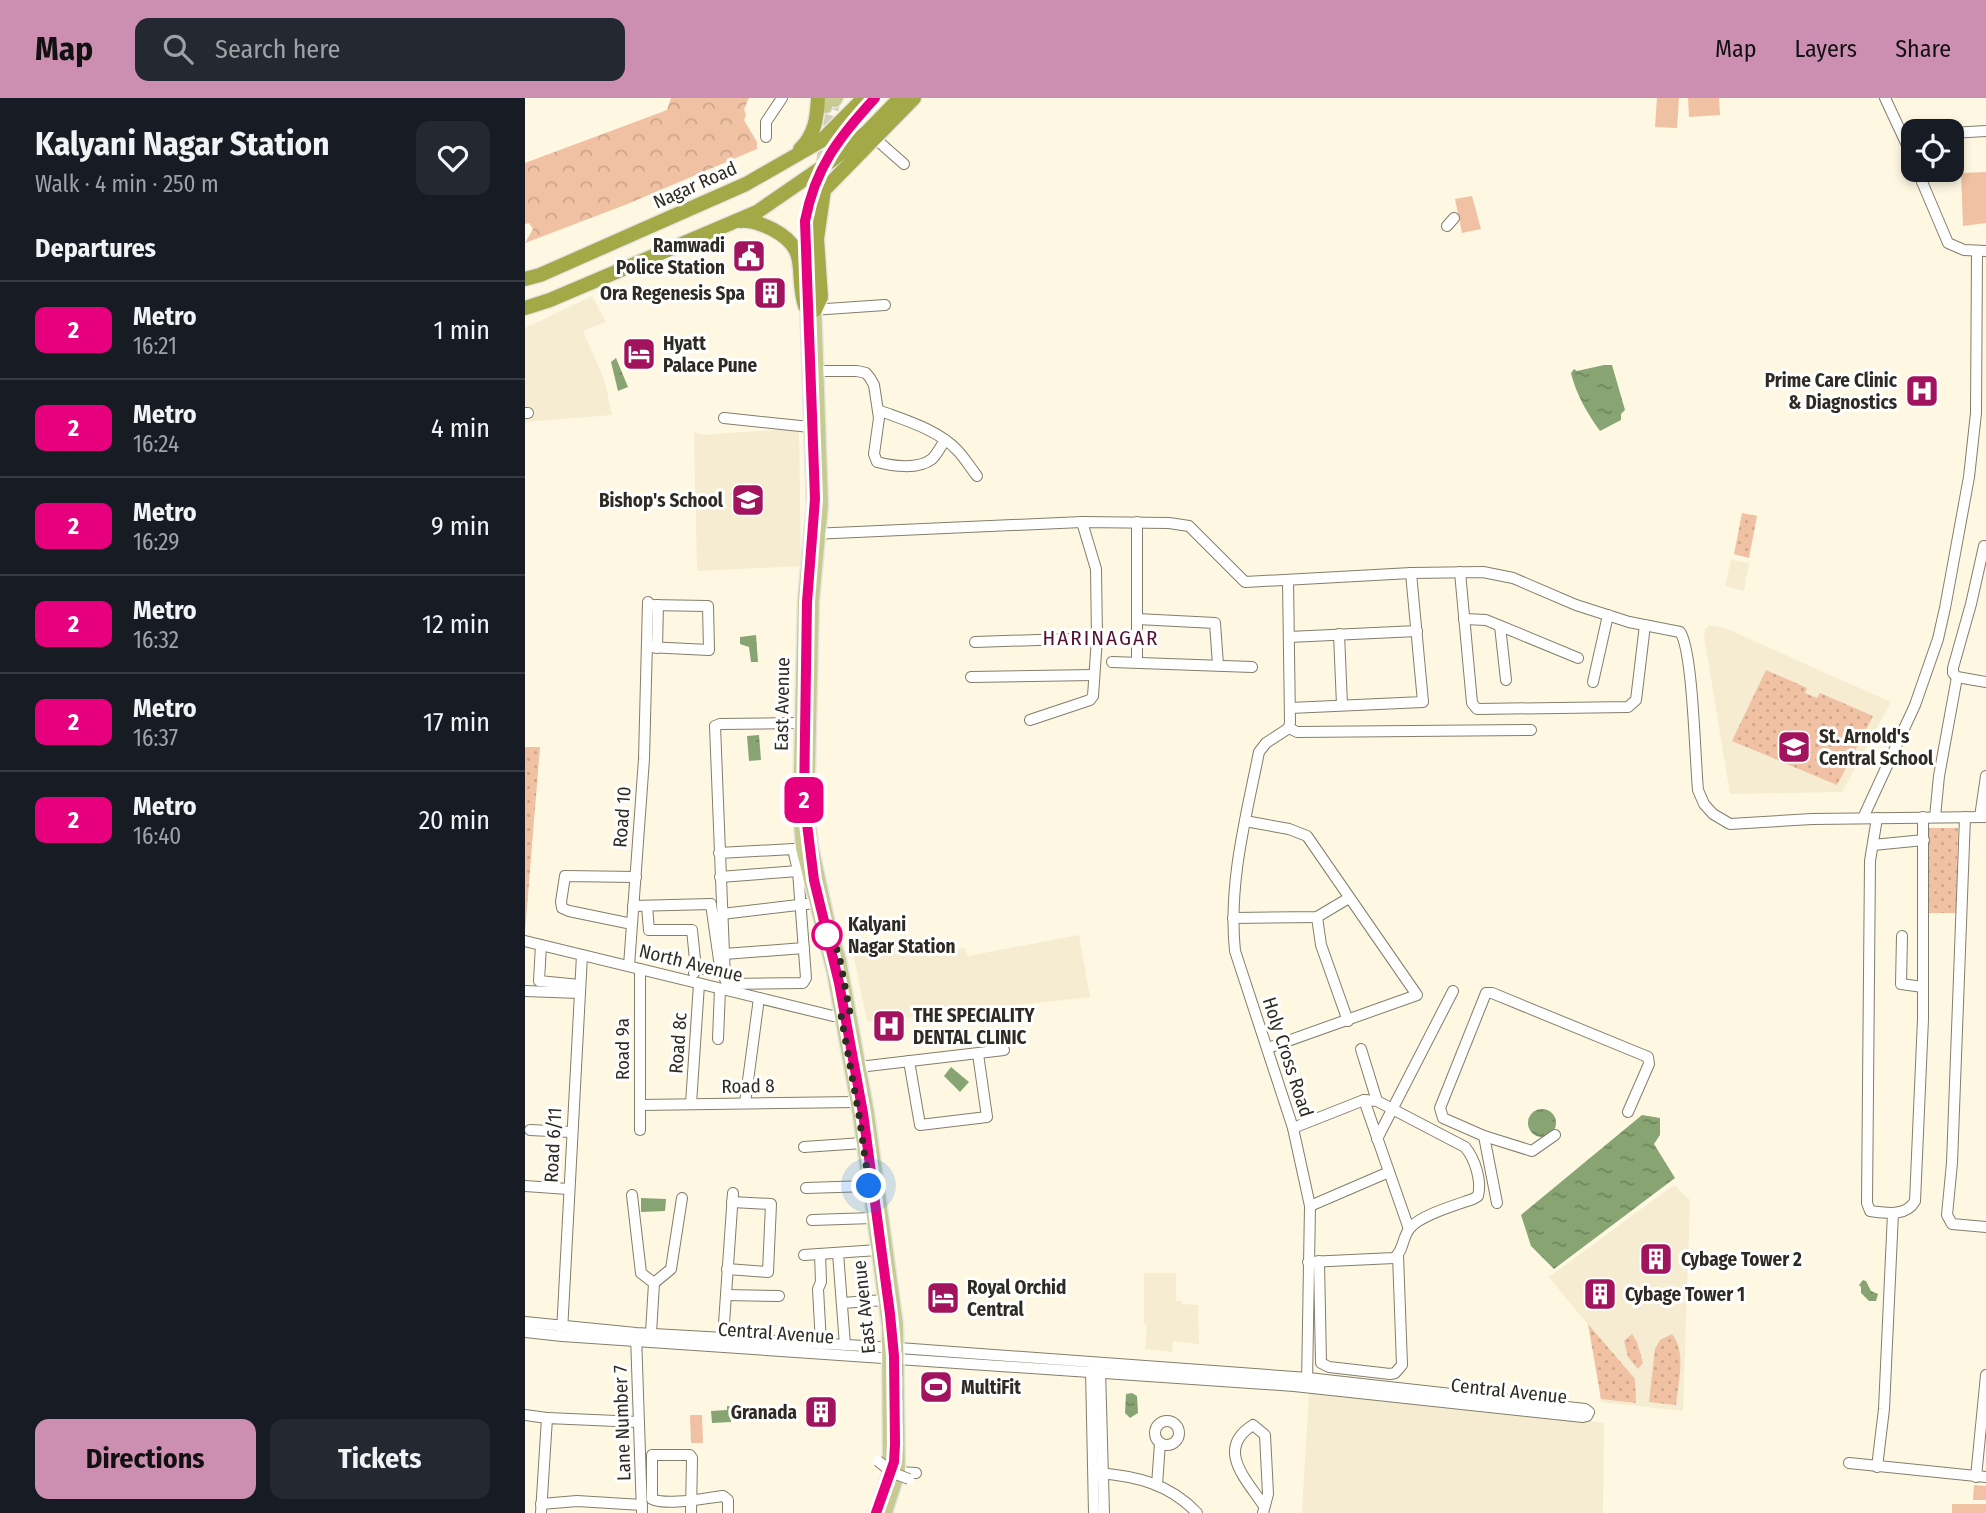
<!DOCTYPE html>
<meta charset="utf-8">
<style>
:root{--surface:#171b24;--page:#242831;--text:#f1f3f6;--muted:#9ea1a6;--line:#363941;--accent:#cd8fb1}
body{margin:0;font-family:"Fira Sans Condensed",sans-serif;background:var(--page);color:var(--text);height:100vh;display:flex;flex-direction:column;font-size:26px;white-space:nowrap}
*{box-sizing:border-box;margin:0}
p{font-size:23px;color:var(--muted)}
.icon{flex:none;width:38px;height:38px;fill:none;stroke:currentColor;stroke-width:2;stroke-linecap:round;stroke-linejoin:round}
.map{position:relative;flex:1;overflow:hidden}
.details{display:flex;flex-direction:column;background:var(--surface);width:525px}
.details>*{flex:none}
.badge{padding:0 14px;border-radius:10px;font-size:24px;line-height:46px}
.controls{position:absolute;left:1376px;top:21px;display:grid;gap:14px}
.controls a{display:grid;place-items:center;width:63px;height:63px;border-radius:14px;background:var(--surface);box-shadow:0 4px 10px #0003;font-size:35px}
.you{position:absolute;width:35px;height:35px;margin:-18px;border:5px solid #fff;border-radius:50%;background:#1a73e8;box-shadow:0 0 0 10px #1a73e833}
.map>.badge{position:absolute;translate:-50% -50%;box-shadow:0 0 0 4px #fff}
h2{padding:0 35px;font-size:26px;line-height:63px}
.round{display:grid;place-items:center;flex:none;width:74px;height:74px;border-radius:14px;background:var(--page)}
.summary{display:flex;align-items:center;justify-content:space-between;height:119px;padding:0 35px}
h1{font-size:33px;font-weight:700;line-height:52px}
.primary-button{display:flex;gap:14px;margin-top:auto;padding:14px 35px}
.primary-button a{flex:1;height:80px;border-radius:14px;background:var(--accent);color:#111;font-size:28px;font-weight:700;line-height:80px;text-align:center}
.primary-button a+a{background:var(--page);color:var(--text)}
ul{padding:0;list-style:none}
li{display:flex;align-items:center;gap:21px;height:98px;padding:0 35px;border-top:2px solid var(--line)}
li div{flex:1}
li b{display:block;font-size:26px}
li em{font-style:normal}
li .badge{min-width:77px;font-weight:700;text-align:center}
header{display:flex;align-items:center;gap:42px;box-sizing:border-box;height:98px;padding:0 35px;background:var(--accent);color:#111}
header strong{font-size:33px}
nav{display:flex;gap:38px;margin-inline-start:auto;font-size:24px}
.search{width:490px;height:63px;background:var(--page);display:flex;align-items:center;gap:18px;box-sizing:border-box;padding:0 24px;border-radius:14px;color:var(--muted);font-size:26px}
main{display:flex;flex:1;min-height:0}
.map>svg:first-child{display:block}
.built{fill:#f5ecd1}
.grass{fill:url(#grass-dots)}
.forest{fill:url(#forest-crowns)}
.pitch{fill:#f0c1a3}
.water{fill:url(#water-ripples)}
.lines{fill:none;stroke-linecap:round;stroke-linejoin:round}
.major-tunnel{stroke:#d4cfbd;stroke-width:12;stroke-dasharray:12 6;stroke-linecap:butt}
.minor-casing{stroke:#837e6b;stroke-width:12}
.major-casing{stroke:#e6e6e5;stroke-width:15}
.highway-casing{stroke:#e6e6e5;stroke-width:17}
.minor{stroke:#fff;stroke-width:10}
.major{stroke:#c7cb90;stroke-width:12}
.highway{stroke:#a2a946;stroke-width:14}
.rail{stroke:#46433a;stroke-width:2.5;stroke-dasharray:12 12;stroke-linecap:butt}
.minor-bridge-casing{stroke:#837e6b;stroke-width:12;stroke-linecap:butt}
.minor-bridge{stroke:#fff;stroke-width:10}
.line-casing{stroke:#fff;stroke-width:16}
.line{stroke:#e6007e;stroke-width:10}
.walk{stroke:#2e2b24;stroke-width:7;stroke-dasharray:0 12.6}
.stop-dot{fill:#fff;stroke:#e6007e;stroke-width:3.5}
.labels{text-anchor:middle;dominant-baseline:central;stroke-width:6;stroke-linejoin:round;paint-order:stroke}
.street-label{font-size:19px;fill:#2e2b24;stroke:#fff}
.poi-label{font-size:19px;font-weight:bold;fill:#2e2b24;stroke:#fff;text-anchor:start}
.stop-label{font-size:19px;font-weight:bold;fill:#2e2b24;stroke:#fff;text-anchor:start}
.neighbourhood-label{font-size:21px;letter-spacing:2px;fill:#531230;stroke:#fff}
</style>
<header>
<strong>Map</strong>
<div class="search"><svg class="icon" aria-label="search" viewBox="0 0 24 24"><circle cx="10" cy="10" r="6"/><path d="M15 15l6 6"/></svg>Search here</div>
<nav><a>Map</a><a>Layers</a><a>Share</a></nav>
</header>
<main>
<section class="details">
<div class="summary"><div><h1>Kalyani Nagar Station</h1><p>Walk · 4 min · 250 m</p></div><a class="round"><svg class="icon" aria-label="heart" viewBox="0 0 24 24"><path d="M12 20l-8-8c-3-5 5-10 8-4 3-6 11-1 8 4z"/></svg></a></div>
<h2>Departures</h2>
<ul>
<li><span class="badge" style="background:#e6007e;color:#fff">2</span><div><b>Metro</b><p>16:21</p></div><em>1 min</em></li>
<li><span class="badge" style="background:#e6007e;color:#fff">2</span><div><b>Metro</b><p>16:24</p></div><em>4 min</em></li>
<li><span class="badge" style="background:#e6007e;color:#fff">2</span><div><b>Metro</b><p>16:29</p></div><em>9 min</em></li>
<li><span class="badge" style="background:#e6007e;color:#fff">2</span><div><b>Metro</b><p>16:32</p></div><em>12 min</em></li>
<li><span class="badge" style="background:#e6007e;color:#fff">2</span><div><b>Metro</b><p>16:37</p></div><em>17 min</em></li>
<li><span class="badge" style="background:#e6007e;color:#fff">2</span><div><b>Metro</b><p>16:40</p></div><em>20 min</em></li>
</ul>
<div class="primary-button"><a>Directions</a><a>Tickets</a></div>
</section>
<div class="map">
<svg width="1461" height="1415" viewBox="0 0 1461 1415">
<defs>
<pattern id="grass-dots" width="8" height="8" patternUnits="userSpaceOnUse" patternTransform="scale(1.75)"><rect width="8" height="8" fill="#f0c1a3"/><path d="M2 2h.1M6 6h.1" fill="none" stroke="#cea68c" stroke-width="1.8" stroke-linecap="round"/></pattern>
<pattern id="forest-crowns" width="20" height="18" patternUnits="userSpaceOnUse" patternTransform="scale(1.75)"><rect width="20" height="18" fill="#f0c1a3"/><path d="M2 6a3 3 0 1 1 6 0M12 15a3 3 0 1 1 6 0" fill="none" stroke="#cea68c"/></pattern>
<pattern id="water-ripples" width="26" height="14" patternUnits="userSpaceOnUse" patternTransform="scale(1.75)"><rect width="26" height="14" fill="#88a472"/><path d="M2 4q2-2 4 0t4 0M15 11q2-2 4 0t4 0" fill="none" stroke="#70865d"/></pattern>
</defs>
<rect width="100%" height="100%" fill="#fef8e3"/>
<g class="built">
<path d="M67,198l14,26 -23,9 22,51 7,33 -87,7v-94z"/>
<path d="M274,330l2,138 -104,5 -3,-139 9,3z"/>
<path d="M1206,462l18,3 -5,28 -19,-5z"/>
<path d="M1184,527l16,3 166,74 -49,90 -112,2 -26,-158 1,-7z"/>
<path d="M554,837l11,62 -223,25 -14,-69 70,-14 3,15 39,-6 3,8z"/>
<path d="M1149,1087l16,15 -7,211 -82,-9 -8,-71 -44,-54z"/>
<path d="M619,1175h32v28h5l1,3 16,1 1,39 -26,-3 -1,11 -27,-3 2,-24 -3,-1z"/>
<path d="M784,1293l295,32 -1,90h-301z"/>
</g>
<g class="grass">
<path d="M1217,415l15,3 -8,42 -15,-4z"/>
<path d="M1241,572l41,18 -2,5 12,5 3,-5 53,23 -36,69 -105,-44z"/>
<path d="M0,649h15l-15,185z"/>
<path d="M1401,730h32l-2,85h-28z"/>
<path d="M1063,1226l47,55 1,24 -35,-4z"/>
<path d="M1107,1236l5,8 6,21 -5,6 -10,-12 -4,-16z"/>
<path d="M1147,1236c15,19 6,49 4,71l-27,-3 6,-53 5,-9z"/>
</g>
<path class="forest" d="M146,0h78l-5,11 2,6 -2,5 13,22v7l-132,56 -100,38 8,-14 -4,-6 -4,1v-61l142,-53z"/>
<g class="pitch">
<path d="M1132,0h22l-2,30 -22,-1z"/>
<path d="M1163,0h31l1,17 -31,2z"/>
<path d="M1461,74v51l-23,3 -2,-53z"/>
<path d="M947,98l9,33 -19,4 -7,-34z"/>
<path d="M165,1317h12l1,28h-12z"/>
<path d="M1449,1387l12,1v14h-13z"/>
<rect x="1427" y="1406" width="34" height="9"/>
</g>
<g class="water">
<path d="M91,260l12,29 -10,4 -7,-29z"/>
<path d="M1079,267h8l13,45 -4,4v6l-21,11c-13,-18 -24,-37 -29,-58l3,-4 3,2z"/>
<path d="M231,537l2,27h-7l-2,-15 -9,-3v-7z"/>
<path d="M234,637l2,25 -12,1 -2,-25z"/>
<path d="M426,969l18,15 -9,10 -16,-16z"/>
<circle cx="1017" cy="1025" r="14"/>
<path d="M1117,1017l18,3v17l-6,9 21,34 -121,91 -23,-23 -10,-31z"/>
<path d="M116,1100l25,1 -1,12 -24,1z"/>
<path d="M1338,1182l3,1 5,10 7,3 -2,7h-7l-8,-8v-6l-2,-2z"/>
<path d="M607,1295l5,3 1,17 -8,5 -5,-5 1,-19z"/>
<path d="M202,1308h3l1,16 -19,1 -1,-12 16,-1z"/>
</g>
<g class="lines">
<path class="major-tunnel" d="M292,100l10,-70 8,-27"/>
<defs>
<g id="minor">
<path d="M1360,0l28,60"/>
<path d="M1426,35l35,-2"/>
<path d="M345,36l34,30"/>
<path d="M241,39v-15l16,-24"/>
<path d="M1392,72l31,73 16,7 22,1"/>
<path d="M922,128l7,-8"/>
<path d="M287,212l73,-5"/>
<path d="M287,273h45l9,2 4,5 4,7 5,33 -5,36 3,8c15,4 41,8 55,-3 5,-5 9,-13 13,-19"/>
<path d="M353,312c26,10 59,19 79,40 7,7 13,17 20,26"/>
<path d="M0,315h3"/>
<path d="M199,320l86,9"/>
<path d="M612,424v140"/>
<path d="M287,436l270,-12 87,1 20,3 56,56 166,-9 72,-1 30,6 63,27 53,17 51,10c13,18 15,128 18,158l6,14 9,10 17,10 82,-5 174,-2"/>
<path d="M1461,449l-2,-1 -13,58 -18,64v5l4,4 29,5"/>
<path d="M935,474l12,131 5,6 151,-2 8,-7 9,-75"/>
<path d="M763,482l2,142 -1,6 -23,15 -7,9c-13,65 -31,132 -24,199l58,177 17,78 -3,178"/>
<path d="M612,521l78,4 3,42"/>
<path d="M939,521l22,1 92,38"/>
<path d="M975,528l6,54"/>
<path d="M814,536l3,71"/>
<path d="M764,539l128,-6"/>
<path d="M450,544l122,-4"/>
<path d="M122,549l62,3 -1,-44 -60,-1"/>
<path d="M132,550l1,-43"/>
<path d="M587,564l140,5"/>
<path d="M446,579l123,-2"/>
<path d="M1068,584l15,-67"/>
<path d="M765,610l133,-6 -12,-129"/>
<path d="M505,622l60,-20 3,-4 4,-58 -1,-69 -14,-47"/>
<path d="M764,630l8,4 234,-2"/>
<path d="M1410,719l4,-41 18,-99"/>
<path d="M1440,719l-13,346 -5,52 5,9 34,3"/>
<path d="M1455,719l6,-41"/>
<path d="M1338,720l52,-113 23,-66 7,-31 24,-131 7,-64 1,-162"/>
<path d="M1352,720l-7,43 -3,342 3,8c16,2 36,6 45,-10l8,-182v-202"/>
<path d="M720,723l44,8 18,7 110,159 -149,53"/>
<path d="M1348,747l51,-5"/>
<path d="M194,755l74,-4 5,22 8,107 -3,5 -76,1 -2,-5 -10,-253 5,-2 80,-1"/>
<path d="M195,779l78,-6"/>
<path d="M108,808l78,-2 9,63 -3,2h-21"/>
<path d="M122,808l2,24h43l4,39 -2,4"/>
<path d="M197,816l93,-11"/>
<path d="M792,819l4,28 27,76"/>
<path d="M708,820l84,-1 32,-19"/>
<path d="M107,826l-63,-13 -7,-3 -1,-6 4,-26 71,1"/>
<path d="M1377,838l-1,48 22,3"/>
<path d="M0,843l308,75 13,-2"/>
<path d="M16,847l-2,36 41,4"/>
<path d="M199,856l80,-6"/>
<path d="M104,868l15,-207 4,-157"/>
<path d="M0,893l54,2"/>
<path d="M193,941l2,-50"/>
<path d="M836,951l16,52"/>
<path d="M384,963l11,64 67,-8 -9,-63"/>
<path d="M334,969l145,-17"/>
<path d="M839,1002l45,129"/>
<path d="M220,1005l14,-105"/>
<path d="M166,1006l8,-120"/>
<path d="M115,1007l217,-3"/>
<path d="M768,1030l71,-28 13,1 88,46c10,12 17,34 13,49l-5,3c-17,6 -52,16 -63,29 -8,9 -6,23 -16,30l-86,4"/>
<path d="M5,1032l41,2"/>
<path d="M115,1032v-161"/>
<path d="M1030,1037l-23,16 -48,-15 -41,-18 -3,-10 46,-115h6l156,64 1,7 -21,48"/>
<path d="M959,1038l13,67"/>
<path d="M852,1041l76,-148"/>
<path d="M279,1049l59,-4"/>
<path d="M0,1088l43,3"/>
<path d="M281,1090l63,-2"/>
<path d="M107,1097l9,78 13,10"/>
<path d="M785,1108l79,-34"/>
<path d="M287,1122l61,-2"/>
<path d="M313,1155l7,92"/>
<path d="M295,1156l1,28 -3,7 3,55"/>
<path d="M279,1157l74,-5"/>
<path d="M794,1163l2,102 8,4 61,7 5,-1 7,-8 -4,-110"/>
<path d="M202,1171l41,3 3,-68 -39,-2"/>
<path d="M129,1185l17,-14 11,-71"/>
<path d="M201,1197l53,1"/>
<path d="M317,1205l42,-3"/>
<path d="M0,1224l111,11 263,15 409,30 277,31 4,3 -2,4 -4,1 -289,-31 -732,-50 -37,-4"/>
<path d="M37,1234l20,-377"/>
<path d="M126,1235l3,-50"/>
<path d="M111,1237l6,178"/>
<path d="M198,1240l10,-145"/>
<path d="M566,1272l3,143"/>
<path d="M575,1272l4,143"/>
<path d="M0,1317l22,3"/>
<circle cx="642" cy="1335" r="12"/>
<path d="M1324,1365l137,14"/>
<path d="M1352,1369l7,-58 9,-196"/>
<path d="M374,1374l17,1"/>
<path d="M573,1375c38,3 72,11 99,40"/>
<path d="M1451,1379l10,-102"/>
<path d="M632,1387l3,-42"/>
<path d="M16,1406l36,-3 65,4"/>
<path d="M16,1415l6,-95 92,4"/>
<path d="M166,1415l1,-55 -2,-3h-38v44c15,7 53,-1 71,-3l5,4v13"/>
<path d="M738,1415l5,-19 -3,-59 -12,-10c-38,24 -7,54 11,81"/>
</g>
<g id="major">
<path d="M310,3l2,-3"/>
<path d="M301,9v-9"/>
<path d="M281,176v-36l4,-41"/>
<path d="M281,198l7,209 -9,95 -5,210 3,38 31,124 26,143 29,211 1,145 -13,42"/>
<path d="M290,205l7,202 -9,95 -5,209 4,37 17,78 11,36 28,153 29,212 2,147 -13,41"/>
</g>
<g id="highway">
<path d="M275,51c15,-14 17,-31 18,-51"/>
<path d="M215,123c12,-1 21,3 32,8 40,21 22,42 33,77"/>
<path d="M0,181l15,-4 206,-91 75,-43 43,-43"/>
<path d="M0,210l25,-8 207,-88 74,-51 36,-29 33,-34"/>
<path d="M290,212l6,-13 -4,-58 7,-49 90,-92"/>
</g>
</defs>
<use href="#minor" class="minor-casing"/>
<use href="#major" class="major-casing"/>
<use href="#highway" class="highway-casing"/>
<use href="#minor" class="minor"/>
<use href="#major" class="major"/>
<use href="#highway" class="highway"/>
<path class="rail" d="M357,0c-35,38 -64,73 -71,126l8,277 -9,108 -2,196 6,53 24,103 28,152 35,243v98l-19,59"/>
<defs>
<g id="minor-bridge">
<path d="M353,1363l15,12 -1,4"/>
<path d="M368,1375l16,6"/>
</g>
</defs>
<use href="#minor-bridge" class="minor-bridge-casing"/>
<use href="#minor-bridge" class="minor-bridge"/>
</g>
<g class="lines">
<defs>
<path id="line" d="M350,0c-36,39 -60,70 -70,123l10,278 -8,103 -3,198 10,80 25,103 24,130 27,201 4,42 1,88 -1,18 -18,51"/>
</defs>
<use href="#line" class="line-casing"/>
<use href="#line" class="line"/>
<path class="walk" d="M302,837l2,-11 11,36 10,53 -9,2 18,100 10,71"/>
</g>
<defs>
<symbol id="civic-square" viewBox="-11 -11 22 22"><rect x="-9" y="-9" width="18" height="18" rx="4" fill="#a1145d" stroke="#fff"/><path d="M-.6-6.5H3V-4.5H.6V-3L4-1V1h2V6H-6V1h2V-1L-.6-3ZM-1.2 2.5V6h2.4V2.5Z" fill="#fff"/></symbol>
<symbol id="building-square" viewBox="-11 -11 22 22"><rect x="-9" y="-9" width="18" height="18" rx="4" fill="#a1145d" stroke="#fff"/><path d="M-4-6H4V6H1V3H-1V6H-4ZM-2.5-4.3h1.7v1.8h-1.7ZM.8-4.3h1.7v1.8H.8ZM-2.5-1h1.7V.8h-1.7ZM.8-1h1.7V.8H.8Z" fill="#fff"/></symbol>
<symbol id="hotel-square" viewBox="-11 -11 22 22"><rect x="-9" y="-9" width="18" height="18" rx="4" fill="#a1145d" stroke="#fff"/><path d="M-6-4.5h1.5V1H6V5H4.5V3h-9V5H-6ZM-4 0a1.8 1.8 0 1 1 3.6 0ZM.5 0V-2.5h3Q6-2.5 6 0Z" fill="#fff"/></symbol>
<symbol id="hospital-square" viewBox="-11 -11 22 22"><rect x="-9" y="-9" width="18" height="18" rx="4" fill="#a1145d" stroke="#fff"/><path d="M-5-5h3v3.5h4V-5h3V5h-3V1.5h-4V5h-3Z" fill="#fff"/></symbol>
<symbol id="school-square" viewBox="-11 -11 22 22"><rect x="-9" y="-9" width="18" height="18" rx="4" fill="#a1145d" stroke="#fff"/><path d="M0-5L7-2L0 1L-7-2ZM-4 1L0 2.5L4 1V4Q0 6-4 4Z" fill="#fff"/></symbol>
<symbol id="stadium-square" viewBox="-11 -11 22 22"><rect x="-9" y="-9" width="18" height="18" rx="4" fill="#a1145d" stroke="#fff"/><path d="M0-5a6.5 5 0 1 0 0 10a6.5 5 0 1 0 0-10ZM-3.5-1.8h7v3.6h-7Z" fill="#fff"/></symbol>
</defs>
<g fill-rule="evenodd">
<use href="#civic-square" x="205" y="139" width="38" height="38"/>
<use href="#building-square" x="226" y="176" width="38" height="38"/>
<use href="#hotel-square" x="95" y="237" width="38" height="38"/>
<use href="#hospital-square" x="1378" y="274" width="38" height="38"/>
<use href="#school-square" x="204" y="383" width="38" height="38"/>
<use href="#school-square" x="1250" y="630" width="38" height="38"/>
<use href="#hospital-square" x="345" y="909" width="38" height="38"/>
<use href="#building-square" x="1112" y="1142" width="38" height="38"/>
<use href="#building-square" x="1056" y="1177" width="38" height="38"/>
<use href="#hotel-square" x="399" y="1181" width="38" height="38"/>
<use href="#stadium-square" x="392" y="1270" width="38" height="38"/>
<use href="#building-square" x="277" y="1295" width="38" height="38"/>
</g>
<circle class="stop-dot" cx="302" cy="837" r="14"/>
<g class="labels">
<g class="street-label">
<text transform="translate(170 87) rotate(-24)">Nagar Road</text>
<text transform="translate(257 606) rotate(-89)">East Avenue</text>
<text transform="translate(97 719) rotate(-86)">Road 10</text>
<text transform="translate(166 865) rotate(14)">North Avenue</text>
<text transform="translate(153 945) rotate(-86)">Road 8c</text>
<text transform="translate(97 951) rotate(-90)">Road 9a</text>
<text transform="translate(763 959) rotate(72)">Holy Cross Road</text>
<text transform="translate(223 988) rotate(-1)">Road 8</text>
<text transform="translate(28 1047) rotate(-87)">Road 6/11</text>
<text transform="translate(339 1209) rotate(-96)">East Avenue</text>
<text transform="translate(251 1235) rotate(4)">Central Avenue</text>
<text transform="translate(984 1293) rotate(6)">Central Avenue</text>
<text transform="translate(97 1325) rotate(-92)">Lane Number 7</text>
</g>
<g class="poi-label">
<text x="200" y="147" text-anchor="end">Ramwadi<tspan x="200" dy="22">Police Station</tspan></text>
<text x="220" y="195" text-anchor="end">Ora Regenesis Spa</text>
<text x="138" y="245">Hyatt<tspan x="138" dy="22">Palace Pune</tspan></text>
<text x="1372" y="282" text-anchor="end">Prime Care Clinic<tspan x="1372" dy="22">&amp; Diagnostics</tspan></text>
<text x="198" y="402" text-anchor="end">Bishop's School</text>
<text x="1294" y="638">St. Arnold's<tspan x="1294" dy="22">Central School</tspan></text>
<text x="388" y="917">THE SPECIALITY<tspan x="388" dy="22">DENTAL CLINIC</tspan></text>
<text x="1156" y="1161">Cybage Tower 2</text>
<text x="442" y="1189">Royal Orchid<tspan x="442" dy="22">Central</tspan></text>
<text x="1100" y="1196">Cybage Tower 1</text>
<text x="436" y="1289">MultiFit</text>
<text x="272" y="1314" text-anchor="end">Granada</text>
</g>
<g class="stop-label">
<text x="323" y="826">Kalyani<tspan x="323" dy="22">Nagar Station</tspan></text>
</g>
<g class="neighbourhood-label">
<text x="576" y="540">HARINAGAR</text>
</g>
</g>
</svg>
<div class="controls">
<a><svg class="icon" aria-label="locate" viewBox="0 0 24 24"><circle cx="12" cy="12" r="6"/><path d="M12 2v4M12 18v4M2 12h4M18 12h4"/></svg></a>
</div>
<div class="you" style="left:344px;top:1088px"></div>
<b class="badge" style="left:279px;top:702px;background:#e6007e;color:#fff">2</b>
</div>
</main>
